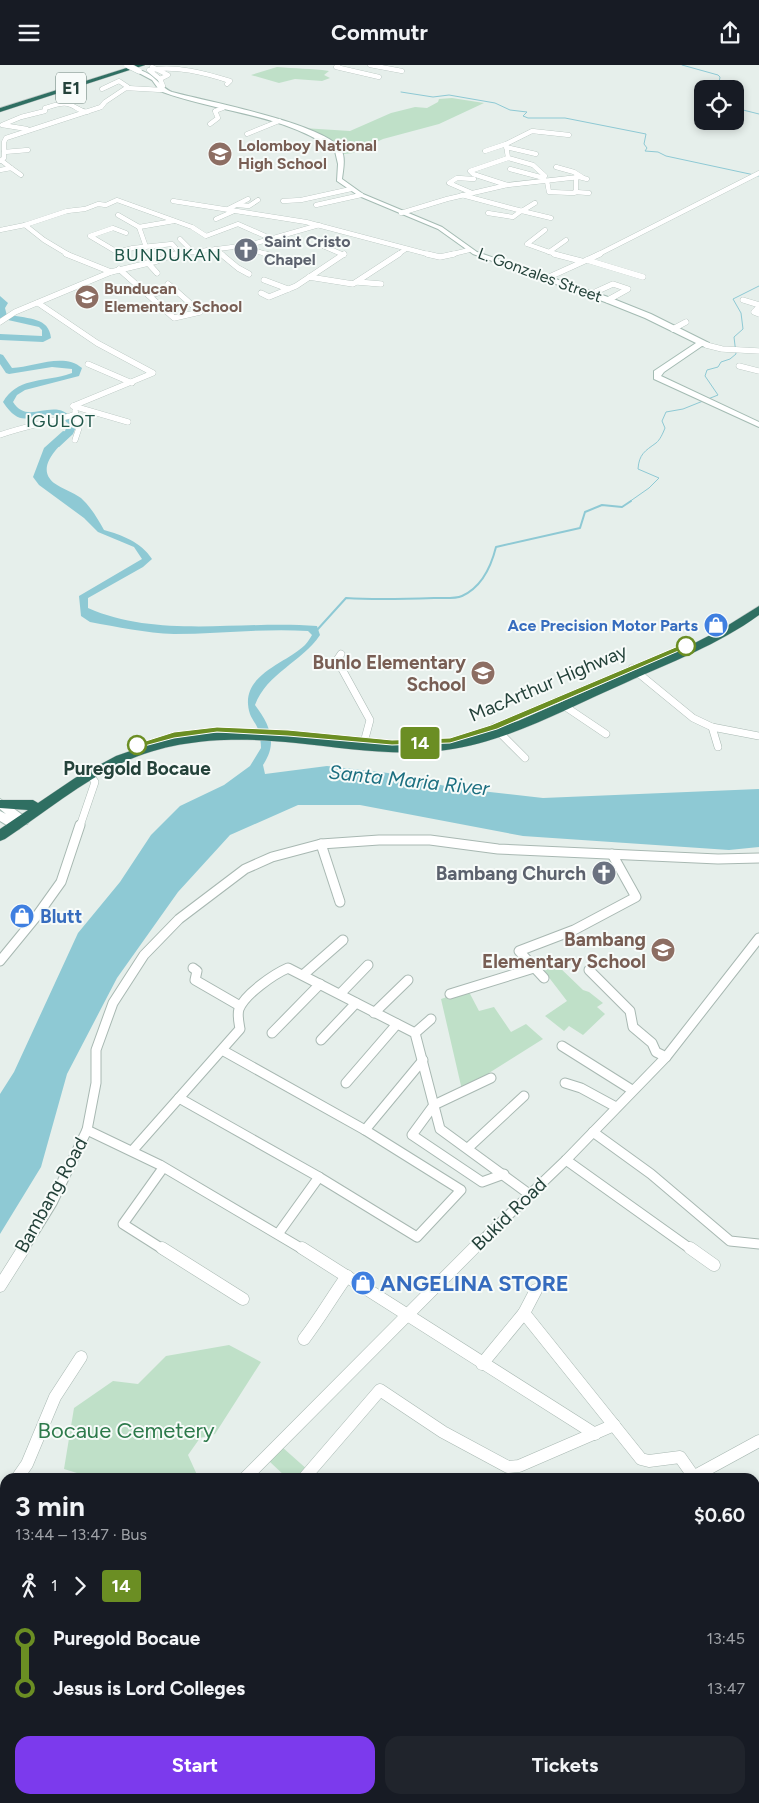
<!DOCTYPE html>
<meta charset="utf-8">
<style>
:root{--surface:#171b24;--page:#20242c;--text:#f1f3f6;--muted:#9ea1a6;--accent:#7c3aed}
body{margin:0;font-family:Figtree,sans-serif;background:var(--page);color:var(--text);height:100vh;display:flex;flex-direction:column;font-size:19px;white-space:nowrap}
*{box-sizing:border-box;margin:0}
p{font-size:16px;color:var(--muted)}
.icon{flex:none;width:28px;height:28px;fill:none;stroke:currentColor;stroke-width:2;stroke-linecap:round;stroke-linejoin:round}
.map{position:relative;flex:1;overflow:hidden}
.details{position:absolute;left:0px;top:1408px;width:760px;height:331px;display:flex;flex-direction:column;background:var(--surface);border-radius:15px 15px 0 0;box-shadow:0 2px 8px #0003}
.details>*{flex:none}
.badge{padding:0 10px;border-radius:4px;font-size:18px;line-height:32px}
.fabs{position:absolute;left:694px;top:15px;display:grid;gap:10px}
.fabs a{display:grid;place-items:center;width:50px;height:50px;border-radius:10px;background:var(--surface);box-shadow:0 2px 8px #0003;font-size:25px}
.map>.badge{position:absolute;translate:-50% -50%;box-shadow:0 0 0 2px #fff}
.legs{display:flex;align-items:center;gap:8px;height:55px;padding:0 15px;font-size:16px}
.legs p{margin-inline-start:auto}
.overview{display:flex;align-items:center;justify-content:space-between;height:85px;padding:0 15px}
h1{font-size:28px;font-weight:700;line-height:38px}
.button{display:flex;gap:10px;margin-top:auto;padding:10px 15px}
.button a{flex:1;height:58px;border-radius:15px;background:var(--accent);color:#fff;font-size:20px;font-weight:700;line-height:58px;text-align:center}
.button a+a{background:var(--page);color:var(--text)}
ul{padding:0 15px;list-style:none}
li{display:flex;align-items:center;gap:18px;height:50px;font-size:19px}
li i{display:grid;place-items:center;width:8px;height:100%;margin:0 6px;background:currentColor}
li i::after{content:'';width:12px;height:12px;margin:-6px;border:4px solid;border-radius:50%;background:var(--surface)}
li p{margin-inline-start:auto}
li:first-child i{background:linear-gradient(#0000 50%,currentColor 0)}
li:last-child i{background:linear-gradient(currentColor 50%,#0000 0)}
header{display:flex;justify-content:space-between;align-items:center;height:65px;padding:0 15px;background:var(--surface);font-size:22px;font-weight:700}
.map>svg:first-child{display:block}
.green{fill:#bfe0c8}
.water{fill:#8ec9d4}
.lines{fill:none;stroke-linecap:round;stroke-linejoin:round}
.stream-far1{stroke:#8ec9d4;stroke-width:1}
.stream{stroke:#8ec9d4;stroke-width:2}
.river{fill:#8ec9d4;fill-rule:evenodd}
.street-far4-casing{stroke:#a8b8b2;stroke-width:5}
.street-far3-casing{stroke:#a8b8b2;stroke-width:6}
.street-far2-casing{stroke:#a8b8b2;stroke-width:8}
.street-far1-casing{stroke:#a8b8b2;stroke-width:11}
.street-casing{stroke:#a8b8b2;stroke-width:13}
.secondary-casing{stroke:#a4bbb3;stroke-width:2}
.highway-casing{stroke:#c2cac8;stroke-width:1}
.street-far4{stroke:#fff;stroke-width:4.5}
.street-far3{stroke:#fff;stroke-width:5.5}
.street-far2{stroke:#fff;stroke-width:7}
.street-far1{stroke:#fff;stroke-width:9}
.street{stroke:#fff;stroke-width:12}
.secondary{fill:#fff;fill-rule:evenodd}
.highway{fill:#2f6f62;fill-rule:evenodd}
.secondary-bridge-casing{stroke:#a4bbb3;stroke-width:6;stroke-linecap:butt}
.secondary-bridge{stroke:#fff;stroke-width:5.5}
.line-1{fill:#6b8e23;stroke:#fff}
.stop-1-dot{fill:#fff;stroke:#6b8e23;stroke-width:2.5}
.labels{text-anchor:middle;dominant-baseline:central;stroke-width:4;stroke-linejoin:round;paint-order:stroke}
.far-education-label{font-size:16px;font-weight:bold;fill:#785e54;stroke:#f7fbf9;text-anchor:start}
.far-worship-label{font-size:16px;font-weight:bold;fill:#5b616d;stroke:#f7fbf9;text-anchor:start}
.far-street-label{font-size:16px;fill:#24423a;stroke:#f7fbf9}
.far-shop-label{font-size:16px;font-weight:bold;fill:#366cbe;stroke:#f7fbf9;text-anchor:end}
.shield{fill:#f7fbf9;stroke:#637a73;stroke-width:1}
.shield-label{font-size:18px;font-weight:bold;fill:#24423a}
.far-quarter-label{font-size:18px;letter-spacing:1px;fill:#1f5548;stroke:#f7fbf9}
.education-label{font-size:19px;font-weight:bold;fill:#785e54;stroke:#f7fbf9;text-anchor:end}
.street-label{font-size:19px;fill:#24423a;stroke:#f7fbf9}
.stop-label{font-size:19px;font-weight:bold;fill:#24423a;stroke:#f7fbf9}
.worship-label{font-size:19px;font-weight:bold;fill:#5b616d;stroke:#f7fbf9;text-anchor:end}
.shop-label{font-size:19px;font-weight:bold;fill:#366cbe;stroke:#f7fbf9;text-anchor:start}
.water-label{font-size:20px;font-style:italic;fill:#1c6f80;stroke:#f7fbf9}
.near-shop-label{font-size:22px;font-weight:bold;fill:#366cbe;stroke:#f7fbf9;text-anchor:start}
.near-park-label{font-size:22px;fill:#2d7a4b;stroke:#f7fbf9}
</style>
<header><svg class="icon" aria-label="menu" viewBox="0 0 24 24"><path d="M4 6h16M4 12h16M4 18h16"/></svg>Commutr<svg class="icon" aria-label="share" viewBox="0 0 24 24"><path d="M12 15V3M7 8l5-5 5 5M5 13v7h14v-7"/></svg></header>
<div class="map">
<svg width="759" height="1738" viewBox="0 0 759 1738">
<rect width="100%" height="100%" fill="#e6efeb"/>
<g class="green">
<path d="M277,2c18,2 34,1 52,4l-5,4 6,3 -8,3 -27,-2 -16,4 -28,-8z"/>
<path d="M452,33l32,5 -45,21 -56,15 -30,14 -9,1 -11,-10 -30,-16 47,3 41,-18 24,-6 12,1 11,-6 1,-3z"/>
<path d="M557,900l26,25 6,2 14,11 -6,4 8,7 -22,21 -14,-9 -5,5 -19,-15 22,-15 -23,-30z"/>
<path d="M468,925l11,21 15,-4 17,25 15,-8 17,15 -81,51 -21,-91z"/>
<path d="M229,1280l32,17 -46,72 -15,4 -12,17 10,22h-108l-26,-8 10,-61 39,-27 25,3 28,-28z"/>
<path d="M282,1382l27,24 -6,6h-17l-17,-16z"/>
</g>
<path class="water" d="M63,366l10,2c-13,12 -39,34 -19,50 8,6 19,9 27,15 9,8 17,21 23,32 18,5 37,12 48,29l-9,8 -55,31v10c70,31 155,12 229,18l3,9c-18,27 -53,38 -65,70 15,20 23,38 8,60l2,9 62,-8 61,7 66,15 89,10 216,-9v58l-30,3 -206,-14 -163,-31h-62l-68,30 -52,57 -61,86 -50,96 -26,93 -41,67v-140l14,-22 64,-139 42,-51 31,-47 29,-29 44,-21 26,-19 11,-18c0,-5 -1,-11 -2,-16 -3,-11 -10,-13 -11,-28 -2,-31 40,-42 57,-59 3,-3 5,-7 7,-10l-4,-4c-45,-3 -89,3 -134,3 -28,-1 -57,-7 -84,-12l-9,-6 -2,-20 63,-37 -8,-12 -36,-15 -14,-14 -45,-33 -6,-8 11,-29z"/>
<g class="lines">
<g class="stream-far1">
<path d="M682,0l36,10 2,2 -1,6 4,6"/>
<path d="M401,27l32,5 16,-2 46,8 15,7 17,2 -4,4 5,2h37l81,16 -2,10 3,4 -2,3 13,1 8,4 93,20"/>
<path d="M735,43l24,6"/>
<path d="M629,437l20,-14 10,-10 -21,-9c1,-15 7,-18 18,-26 4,-3 7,-10 9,-15l-3,-7 4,-9 17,-3 35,-14 -13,-19 2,-6 11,-3 3,-5 9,-3 6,-5 -2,-17 9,-8 -2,-16 -8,-14 26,-13"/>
</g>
<path class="stream" d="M317,565l29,-32c30,2 59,1 89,0 8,0 20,1 27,-2 20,-9 29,-29 34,-49l84,-19 5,-16 17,-7 20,2 9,-6"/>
<g class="river">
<path d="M0,231l8,7 -3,5 2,8 -4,3 -3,-1z"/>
<path d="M11,250c17,4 38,2 40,23l-8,4 -43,-2v-6l42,2v-6l-3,-3 -31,-7v-4z"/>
<path d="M0,289l3,1 9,13c21,-1 52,-16 70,0l-3,8 -54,14 -8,5 -4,7c12,19 28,5 46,8 6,1 12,7 17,10l2,2 -5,12 -14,13h-8l-1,-2 15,-14 3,-8c-3,-2 -7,-6 -11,-7 -24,-8 -33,18 -54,-14 14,-24 38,-20 63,-27l6,-2v-4l-20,-2 -43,7 -3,-1 -6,-9z"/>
</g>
<defs>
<g id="street-far4">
<path d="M338,0l-2,2 43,10"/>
<path d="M370,0l32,6"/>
<path d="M152,2l16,8 -8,4"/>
<path d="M160,23l3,-2 -3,-7 -11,-9c26,-5 56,3 81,11l-3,3"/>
<path d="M102,24l17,-8 9,6"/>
<path d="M210,59l8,-6 -3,-7 8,-3"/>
<path d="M27,64l-25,-4 19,-8 24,-6v-3c8,-2 18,-7 26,-3 7,3 8,6 16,7"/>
<path d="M247,69l32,-13"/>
<path d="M506,82l30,7"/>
<path d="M485,86l21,-7"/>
<path d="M4,87l24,-2"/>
<path d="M508,93l25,7 12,11"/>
<path d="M0,96l4,-3v-16l2,-4 95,-31 4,-5 21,-14 36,2"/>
<path d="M556,102l18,5 8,5"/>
<path d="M11,103l10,7"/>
<path d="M510,104l34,9"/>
<path d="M0,105l11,-2 -9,-7"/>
<path d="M547,116l2,11 25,1 2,-1v-15"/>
<path d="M507,120l-34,-11 -3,-3 38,-13 -2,-14 26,-13 37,4"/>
<path d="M575,127l14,1"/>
<path d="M472,128l-23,-10 8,-5 17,1"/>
<path d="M462,130l60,16 13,-8"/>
<path d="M173,136l133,21 125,33"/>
<path d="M283,136l18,-1 50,-11"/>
<path d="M238,140l11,1 9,-6"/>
<path d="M316,140l45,-10"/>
<path d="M228,144l20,-10"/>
<path d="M522,146l29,7"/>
<path d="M401,148l46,-14 60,-14 72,-8 8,2"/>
<path d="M488,148l25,4 8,-6"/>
<path d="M118,150l21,12 7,20"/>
<path d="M216,154l18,-8"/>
<path d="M25,160l19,15 25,15"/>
<path d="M139,162l35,-6"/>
<path d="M0,165l25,-5 42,-14 18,-2 13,-5 8,1 11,-5 75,27 14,9 32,-12 34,15"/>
<path d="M545,165l-18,14 31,11"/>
<path d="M126,168l-13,-5 -23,8 27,16 16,-4 39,-4 8,9"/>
<path d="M180,174l12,12"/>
<path d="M316,178l28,12"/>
<path d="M246,180l7,5 16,5"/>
<path d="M216,184l7,6"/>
<path d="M549,187l17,-12"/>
<path d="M169,190l80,-10 70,-20"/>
<path d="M397,190l9,-6"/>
<path d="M449,190l20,-5"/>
<path d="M597,190l162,-82"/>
</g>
<g id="street-far3">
<path d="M66,189l45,18"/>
<path d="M221,189l17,14 11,6"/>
<path d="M265,189l11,3"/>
<path d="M427,189l13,3 14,-3"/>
<path d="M554,189l27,7"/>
<path d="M587,195l56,17"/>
<path d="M148,198l9,10"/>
<path d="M119,204l55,49 26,-6 -26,-23"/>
<path d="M309,212l44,7 46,-30"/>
<path d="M547,213l53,-24"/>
<path d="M264,215l24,9"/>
<path d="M357,217l24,2"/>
<path d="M261,228l8,4 27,-11 48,-32"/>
<path d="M591,229l22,-10 15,5 -20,11"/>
<path d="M149,230l25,-6 -6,-5"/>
<path d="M743,235l16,5"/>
<path d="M38,238l59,40 56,30 -80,33"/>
<path d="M759,242l-5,5 5,2"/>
<path d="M0,257l15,-10 96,-40 46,-11 18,-7"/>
<path d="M673,264l13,-7"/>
<path d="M706,280l16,4 37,2"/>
<path d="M88,299l44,19"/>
<path d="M739,301l20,5"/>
<path d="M73,341l55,16"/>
<path d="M75,346l4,17 -4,12"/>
<path d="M0,370c25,-9 51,-13 76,-21"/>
</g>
<g id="street-far2">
<path d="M341,589l-4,6 33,60 -7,26"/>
<path d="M632,603l61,50 19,9 6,20"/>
<path d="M557,636l49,33"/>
<path d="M494,662l31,31"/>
<path d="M712,662l47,9"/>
<path d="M80,761l15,-44 -9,-13"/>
</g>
<g id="street-far1">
<path d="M321,779l19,58"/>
<path d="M0,896l36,-44 25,-35 19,-57"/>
<path d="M193,903l4,3 -2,9 45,26"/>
<path d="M589,905l41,41 3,16 19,16 4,9 10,5"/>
<path d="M303,910l40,-35"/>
<path d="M544,913l-25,-27 55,-21 62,-33 -24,-43"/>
<path d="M340,929l28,-29"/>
<path d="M450,929l84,-26"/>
<path d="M374,948l34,-33"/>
<path d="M272,968l48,-49"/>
<path d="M415,968l16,-14"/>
<path d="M321,975l35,-37"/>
<path d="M562,981l70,44"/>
<path d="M491,1013l-57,27 -22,30 70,47 22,-8"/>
<path d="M346,1018l51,-59"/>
<path d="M565,1018l16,5 35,19"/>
<path d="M179,1033l140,79 98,60 44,-47 -96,-60 -143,-80"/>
<path d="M87,1065l73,35 144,85"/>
<path d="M365,1065l58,-70"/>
<path d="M593,1067l58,42 79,67 29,3"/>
<path d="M468,1083l56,-52"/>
<path d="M133,1085l107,-121c-1,-6 -3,-14 -1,-20 6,-15 35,-35 49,-41l127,65 25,96 89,65"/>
<path d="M566,1095l126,90"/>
<path d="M163,1103l-40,56 41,26"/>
<path d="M278,1169l41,-57"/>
<path d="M23,1185l29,-47 35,-73 9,-47v-33l17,-47 31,-48 35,-36 66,-50 27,-12 49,-13 58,-4h51l68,9 220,10 41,-1"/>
<path d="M472,1185l94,-90 100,-103 93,-119"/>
</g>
<g id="street">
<path d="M162,1183l81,51"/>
<path d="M302,1183l293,186"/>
<path d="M690,1183l24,17"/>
<path d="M0,1221l24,-38"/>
<path d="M524,1248l117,146 8,2 31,-4 14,20"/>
<path d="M304,1274c16,-21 28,-42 43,-63"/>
<path d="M482,1299l42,-51 12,-23"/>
<path d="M18,1412l9,-13 28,-67 26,-40"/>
<path d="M246,1412l228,-229"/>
<path d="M305,1412l75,-87 63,42 65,35 11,-1 95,-41"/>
<path d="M693,1412l66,-36"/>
<path d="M0,1437l5,-7"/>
<path d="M755,1504l4,6"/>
<path d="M0,1555l5,4"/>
<path d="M0,1615l5,-6"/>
<path d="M275,1734l7,4"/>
<path d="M435,1734l6,4"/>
<path d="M16,1738l3,-4"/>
<path d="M125,1738l3,-4"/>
<path d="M313,1738l3,-4"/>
</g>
<g id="secondary">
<path d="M137,5c16,1 22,17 35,22 33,9 151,31 169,57 5,9 2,21 1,30l21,15 79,33 35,25 134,46 40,16 58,29v4l-7,-1 -38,26 -3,4 98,46v5l-105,-48v-8l42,-28 -51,-25 -40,-16 -132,-48 -35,-25 -79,-33 -22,-15 1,-17 -3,-13c-52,-38 -117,-38 -175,-60l-8,-11 -15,-8z"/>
<path d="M0,734l27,19 2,3 -2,3h-7l-1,5 -4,1 -15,-9v-10l6,3 -6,-5z"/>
</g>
<g id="highway">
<path d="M136,0h9l-145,47v-4z"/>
<path d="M759,541v9c-41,30 -88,47 -134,68 -58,25 -115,58 -179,67 -49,7 -101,-2 -150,-7 -57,-6 -118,-6 -172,19 -43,20 -80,51 -119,77l-5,2v-12l28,-19 -28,-2v-8h33l5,3 37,-25 41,-22 46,-16 36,-7 63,-1 127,11 32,1 26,-2 24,-5 48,-16 169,-74 35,-18z"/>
</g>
</defs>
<use href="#street-far4" class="street-far4-casing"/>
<use href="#street-far3" class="street-far3-casing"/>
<use href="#street-far2" class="street-far2-casing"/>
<use href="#street-far1" class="street-far1-casing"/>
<use href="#street" class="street-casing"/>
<use href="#secondary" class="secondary-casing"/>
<use href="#highway" class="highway-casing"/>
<use href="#street-far4" class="street-far4"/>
<use href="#street-far3" class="street-far3"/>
<use href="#street-far2" class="street-far2"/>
<use href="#street-far1" class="street-far1"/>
<use href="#street" class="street"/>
<use href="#secondary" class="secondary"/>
<use href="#highway" class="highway"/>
<defs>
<path id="secondary-bridge" d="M127,0l12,6"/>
</defs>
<use href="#secondary-bridge" class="secondary-bridge-casing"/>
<use href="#secondary-bridge" class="secondary-bridge"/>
</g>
<path class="line-1" d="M683,579l7,2 -193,83 -47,14 -58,2 -104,-9 -71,-4 -43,6 -37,10 -4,-3 41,-13 43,-5 71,3 104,10 58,-2 41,-13z"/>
<defs>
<symbol id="school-disc" viewBox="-11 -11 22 22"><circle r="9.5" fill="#8d6e63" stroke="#f7fbf9"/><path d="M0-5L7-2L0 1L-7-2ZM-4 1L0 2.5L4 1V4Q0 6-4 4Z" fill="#fff"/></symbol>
<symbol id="church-disc" viewBox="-11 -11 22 22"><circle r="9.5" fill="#6b7280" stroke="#f7fbf9"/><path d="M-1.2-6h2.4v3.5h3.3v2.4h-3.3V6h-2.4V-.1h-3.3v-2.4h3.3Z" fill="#fff"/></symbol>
<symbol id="shop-disc" viewBox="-11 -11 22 22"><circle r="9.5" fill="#3f7fe0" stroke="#f7fbf9"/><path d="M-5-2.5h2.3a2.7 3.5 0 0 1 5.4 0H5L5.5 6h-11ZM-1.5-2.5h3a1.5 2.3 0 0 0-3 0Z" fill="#fff"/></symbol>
</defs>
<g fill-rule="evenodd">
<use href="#school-disc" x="206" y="75" width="28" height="28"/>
<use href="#church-disc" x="232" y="171" width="28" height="28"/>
<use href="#school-disc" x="73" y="218" width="28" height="28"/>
<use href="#shop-disc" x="702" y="546" width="28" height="28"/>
<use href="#school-disc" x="469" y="594" width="28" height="28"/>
<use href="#church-disc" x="590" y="794" width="28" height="28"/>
<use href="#shop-disc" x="8" y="837" width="28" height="28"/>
<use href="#school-disc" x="649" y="871" width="28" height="28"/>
<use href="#shop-disc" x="349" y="1204" width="28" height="28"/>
</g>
<g class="stop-1-dot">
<circle cx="686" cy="581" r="9"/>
<circle cx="137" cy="680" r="9"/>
</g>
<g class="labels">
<g class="far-education-label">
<text x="238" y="80">Lolomboy National<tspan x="238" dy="18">High School</tspan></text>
<text x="104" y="223">Bunducan<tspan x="104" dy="18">Elementary School</tspan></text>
</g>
<g class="far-worship-label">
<text x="264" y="176">Saint Cristo<tspan x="264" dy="18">Chapel</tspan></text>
</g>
<g class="far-street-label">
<text transform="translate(540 210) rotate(20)">L. Gonzales Street</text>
</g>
<g class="far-shop-label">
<text x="698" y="560">Ace Precision Motor Parts</text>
</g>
<rect class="shield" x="56" y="7.5" width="30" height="31" rx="4"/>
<g class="shield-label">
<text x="71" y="23">E1</text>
</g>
<g class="far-quarter-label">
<text x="168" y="190">BUNDUKAN</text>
<text x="61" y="356">IGULOT</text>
</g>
<g class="education-label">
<text x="466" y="597">Bunlo Elementary<tspan x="466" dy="22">School</tspan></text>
<text x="646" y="874">Bambang<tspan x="646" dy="22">Elementary School</tspan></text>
</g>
<g class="street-label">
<text transform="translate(548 618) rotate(-23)">MacArthur Highway</text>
<text transform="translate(51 1130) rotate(-61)">Bambang Road</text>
<text transform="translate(509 1149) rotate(-44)">Bukid Road</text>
</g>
<g class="stop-label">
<text x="137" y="703">Puregold Bocaue</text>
</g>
<g class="worship-label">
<text x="586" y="808">Bambang Church</text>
</g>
<g class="shop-label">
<text x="40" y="851">Blutt</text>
</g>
<g class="water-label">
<text transform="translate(409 715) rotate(6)">Santa Maria River</text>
</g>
<g class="near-shop-label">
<text x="380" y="1218">ANGELINA STORE</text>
</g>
<g class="near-park-label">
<text x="126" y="1365">Bocaue Cemetery</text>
</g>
</g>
</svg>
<div class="fabs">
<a><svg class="icon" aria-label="locate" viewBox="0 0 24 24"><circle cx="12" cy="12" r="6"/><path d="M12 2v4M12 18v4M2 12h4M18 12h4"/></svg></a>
</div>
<b class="badge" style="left:420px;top:678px;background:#6b8e23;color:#fff">14</b>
<section class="details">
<div class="overview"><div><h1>3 min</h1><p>13:44 – 13:47 · Bus</p></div><b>$0.60</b></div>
<div class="legs"><svg class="icon" aria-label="walk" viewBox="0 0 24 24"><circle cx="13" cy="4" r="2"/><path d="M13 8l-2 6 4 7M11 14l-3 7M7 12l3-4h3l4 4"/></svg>1<svg class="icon" aria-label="forward" viewBox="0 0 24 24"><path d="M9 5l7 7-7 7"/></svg><b class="badge" style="background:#6b8e23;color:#fff">14</b></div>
<ul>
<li><i style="color:#6b8e23"></i><b>Puregold Bocaue</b><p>13:45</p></li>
<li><i style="color:#6b8e23"></i><b>Jesus is Lord Colleges</b><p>13:47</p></li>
</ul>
<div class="button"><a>Start</a><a>Tickets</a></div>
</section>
</div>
